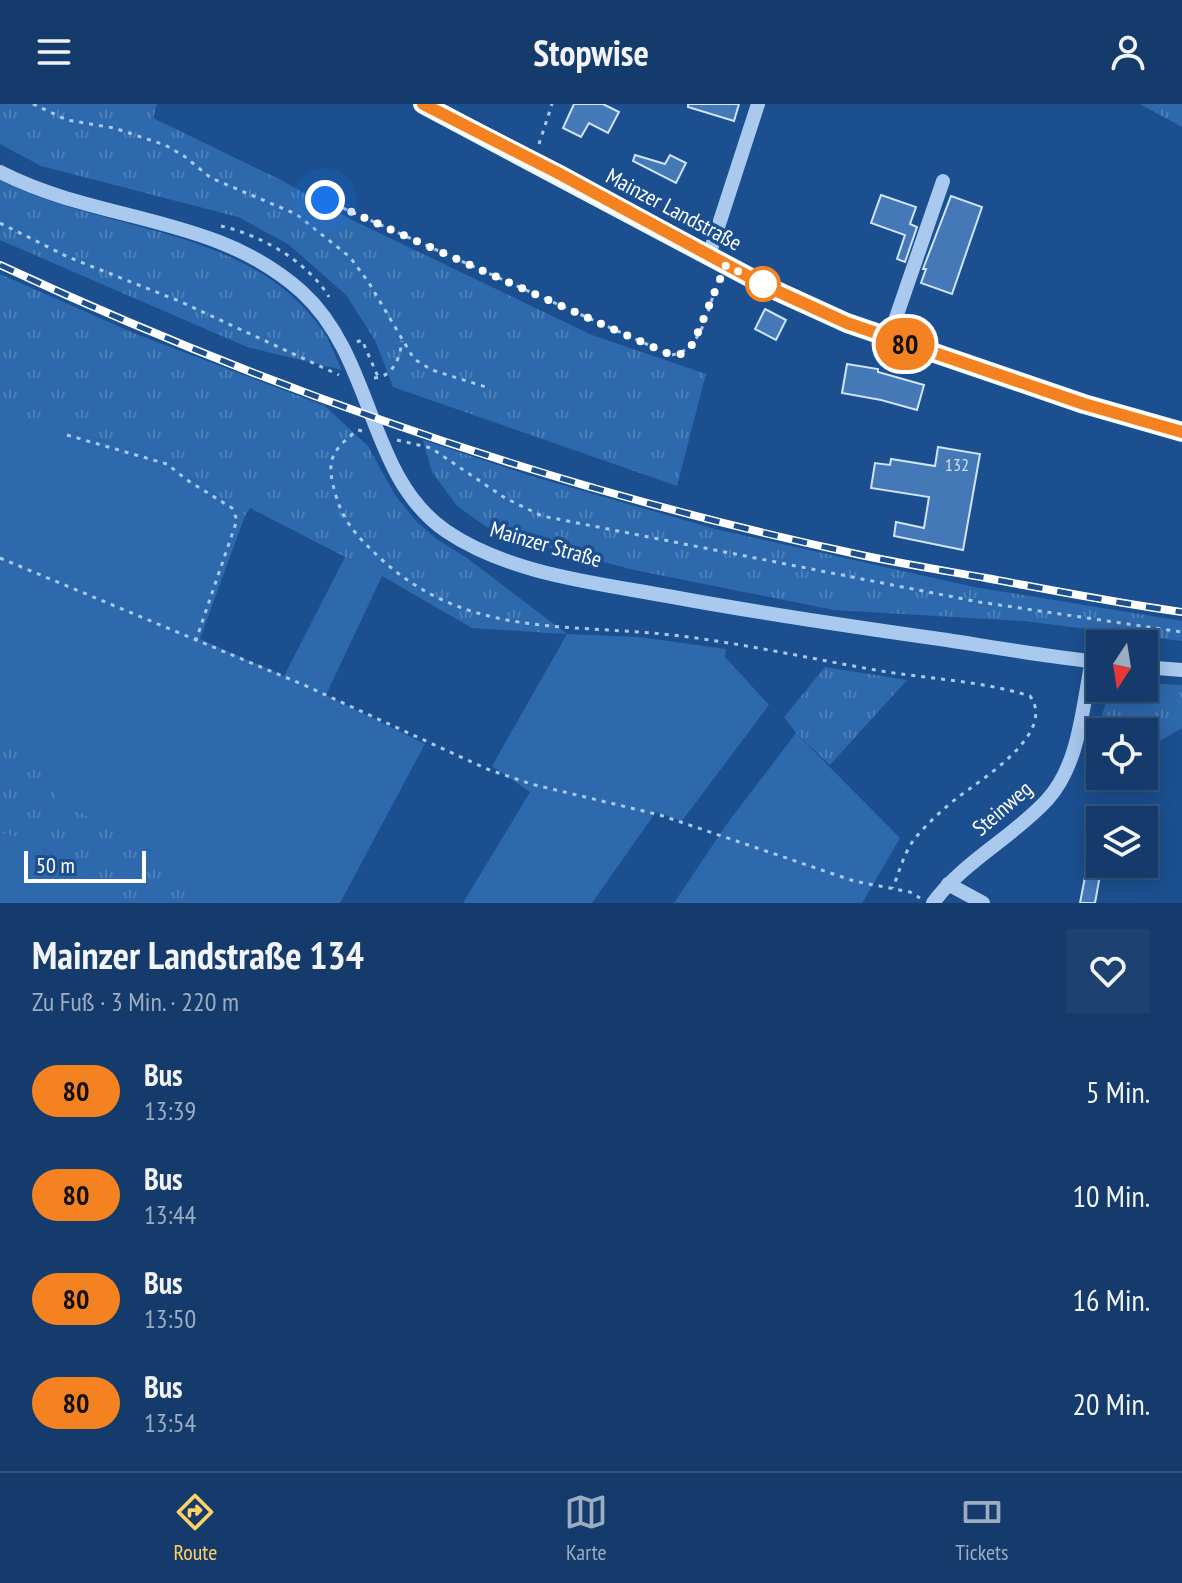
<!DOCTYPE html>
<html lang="de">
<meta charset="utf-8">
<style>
:root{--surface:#143b6b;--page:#1d4271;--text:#f1f3f6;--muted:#9dadc1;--line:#33557e;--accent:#ffd166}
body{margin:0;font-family:"PT Sans Narrow",sans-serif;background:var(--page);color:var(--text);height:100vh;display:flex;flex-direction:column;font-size:30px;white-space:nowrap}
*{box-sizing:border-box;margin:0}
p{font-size:26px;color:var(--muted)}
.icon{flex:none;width:44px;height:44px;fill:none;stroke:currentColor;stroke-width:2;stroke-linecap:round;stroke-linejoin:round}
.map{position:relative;height:799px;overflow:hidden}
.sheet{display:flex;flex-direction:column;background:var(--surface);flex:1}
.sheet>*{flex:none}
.badge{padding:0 16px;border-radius:26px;font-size:28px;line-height:52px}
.needle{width:52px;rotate:192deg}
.tools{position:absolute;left:1086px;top:526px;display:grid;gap:16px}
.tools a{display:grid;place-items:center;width:72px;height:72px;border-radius:0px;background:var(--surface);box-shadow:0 4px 20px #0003,0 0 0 2px var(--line);font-size:40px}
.scale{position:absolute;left:24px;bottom:20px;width:122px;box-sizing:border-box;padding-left:8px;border:4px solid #fff;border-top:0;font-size:22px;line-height:28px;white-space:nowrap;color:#fff;-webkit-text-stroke:6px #1b4f8f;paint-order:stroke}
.you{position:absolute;width:40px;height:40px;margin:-20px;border:6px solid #fff;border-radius:50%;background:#1a73e8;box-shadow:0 0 0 12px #1a73e833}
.map>.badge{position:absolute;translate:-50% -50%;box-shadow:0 0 0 4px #fff}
.round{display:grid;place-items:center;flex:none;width:84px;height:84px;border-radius:0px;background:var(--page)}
.head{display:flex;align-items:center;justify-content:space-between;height:136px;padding:0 32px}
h1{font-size:38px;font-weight:600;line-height:60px}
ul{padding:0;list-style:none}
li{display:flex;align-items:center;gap:24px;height:104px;padding:0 32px}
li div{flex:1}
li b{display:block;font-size:30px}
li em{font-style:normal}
li .badge{min-width:88px;font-weight:700;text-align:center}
header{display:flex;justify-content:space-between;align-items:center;height:104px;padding:0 32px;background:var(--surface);font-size:36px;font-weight:600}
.dock{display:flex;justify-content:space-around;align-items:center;height:112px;border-top:2px solid var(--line);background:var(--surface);font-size:22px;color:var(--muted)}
.dock a{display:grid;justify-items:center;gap:4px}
.dock .selected{color:var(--accent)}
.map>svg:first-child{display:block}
.grass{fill:url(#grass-tufts)}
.garden{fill:#2e69ad}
.building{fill:#4478b7;stroke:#cfe3fa;stroke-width:2}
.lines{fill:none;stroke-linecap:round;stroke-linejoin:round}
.path{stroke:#a9c9ee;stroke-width:3;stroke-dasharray:4 6;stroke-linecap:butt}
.minor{stroke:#a9c9ee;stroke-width:14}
.major{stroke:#f0f6ff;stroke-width:20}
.rail-casing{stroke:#fff;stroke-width:8}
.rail{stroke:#1b4f8f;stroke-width:5;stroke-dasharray:15;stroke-linecap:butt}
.line-casing{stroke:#fff;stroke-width:18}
.line{stroke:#f58220;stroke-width:12}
.walk{stroke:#fff;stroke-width:8;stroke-dasharray:0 14.4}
.stop-dot{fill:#fff;stroke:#f58220;stroke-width:4}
.labels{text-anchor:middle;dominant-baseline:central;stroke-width:7;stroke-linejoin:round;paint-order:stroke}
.number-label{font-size:18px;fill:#d0dded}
.street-label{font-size:22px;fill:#fff;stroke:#1b4f8f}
</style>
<header><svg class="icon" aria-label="menu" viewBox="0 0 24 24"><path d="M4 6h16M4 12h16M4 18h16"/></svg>Stopwise<svg class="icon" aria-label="person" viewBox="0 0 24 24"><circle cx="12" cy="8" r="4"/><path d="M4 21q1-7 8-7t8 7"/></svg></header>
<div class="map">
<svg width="1182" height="799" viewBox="0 0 1182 799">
<defs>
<pattern id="grass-tufts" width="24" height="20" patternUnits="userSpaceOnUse" patternTransform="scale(2)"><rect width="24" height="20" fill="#2e69ad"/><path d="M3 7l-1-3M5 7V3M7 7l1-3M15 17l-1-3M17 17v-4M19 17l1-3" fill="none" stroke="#4d80b9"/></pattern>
</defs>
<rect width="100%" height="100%" fill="#1b4f8f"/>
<g class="grass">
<path d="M0,0h157l-4,14 128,62 67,38 244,117 114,39 -29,112 -284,-99 -17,-45 -30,-47 -58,-51 -50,-27 -197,-51 -41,-22z"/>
<path d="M1140,0h42v23z"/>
<path d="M0,76c105,54 249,45 323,151 8,12 13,27 19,39l-95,-23 -247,-107z"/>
<path d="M0,170l136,60 189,72 43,40 27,49 21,26 22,19 29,18 100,76 -95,-6 -90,-52 -132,-68 -5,8 -76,-55 -102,-31 -67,-13z"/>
<path d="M423,336l108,36 184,53 259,58 208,34v20l-158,-20 -190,-11 -200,-40 -77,-20 -69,-22 -31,-22 -25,-34z"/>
<path d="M825,563l82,13 -77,85 -34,-32 -12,-16z"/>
<path d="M1144,579l38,2v43l-38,22v-18h-44v24l-8,-12 18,-53 8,-3h26z"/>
<path d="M0,623l34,22 23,50 134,74 37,30h-121l4,-16 -83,-47 -28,-7z"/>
</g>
<g class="garden">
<path d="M0,313l67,13 102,31 76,55 -45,123 84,37 61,-119 37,19 -56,119 99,49 -85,159h-112l-37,-30 -134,-74 -23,-50 -34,-22z"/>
<path d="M567,530l72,3 87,12 -1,8 44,48 -87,116 -26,-9 -64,91h-129l67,-111 -38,-26z"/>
<path d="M796,629l104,105 -36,62 -2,3h-188l52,-78z"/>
<path d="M0,729l28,7 84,47 -5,16h-107z"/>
</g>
<g class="building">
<path d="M574,0h29l16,8 -11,21 -19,-10 -8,14 -18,-9z"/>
<path d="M688,0h51l-5,17 -46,-14z"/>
<path d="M635,51l30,9 5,-9 16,8 -10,20 -43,-22z"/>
<path d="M881,91l35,12 -6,17 7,3 -12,35 -8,-3 8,-24 -34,-12z"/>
<path d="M951,92l31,11 -30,87 -31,-11 5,-14h-3z"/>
<path d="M765,205l21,11 -10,20 -21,-11z"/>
<path d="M847,260l31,5v3l46,13 -7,25 -36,-10 -39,-7z"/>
<path d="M938,343l42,7 -17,96 -69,-14 2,-14 28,6 5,-31 -58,-9 4,-25 15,2 1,-6 44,7z"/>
<path d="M1094,726h6v34h2l-7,39h-15z"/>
</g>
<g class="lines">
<g class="path">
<path d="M33,0l34,16 47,8 51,17 19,11 27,22 85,36 54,43 19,26 45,76 18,11 57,18"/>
<path d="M539,40l13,-40"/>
<path d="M325,96l346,155c33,-4 37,-51 48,-76"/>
<path d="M0,119l68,34 111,44 160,74"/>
<path d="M221,122c40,9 87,36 108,71"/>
<path d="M357,238l5,-2 17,39"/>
<path d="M374,274c19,-1 26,-20 28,-37"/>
<path d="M362,327l-4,-1c-29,22 -32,32 -22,66 8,28 25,44 45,63 87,79 185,64 291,76 70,8 140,24 209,36 49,8 101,10 149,25 27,37 -48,83 -73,102 -14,11 -29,25 -41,39 -11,13 -17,35 -23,51"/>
<path d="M67,331l100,29 20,16 45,28 5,12 -41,120"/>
<path d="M397,336l34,8 74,50 37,18 437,86 203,30"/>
<path d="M0,454l304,127 183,84 44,15 129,31 194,66 56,11 10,6"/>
</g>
<g class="minor">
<path d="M0,68c99,51 216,42 302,120 73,67 65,185 144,239 65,44 152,52 227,66 91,17 182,30 274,43 51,8 102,17 153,22"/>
<path d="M709,151l49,-151"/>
<path d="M889,234l54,-157"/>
<path d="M1144,563l38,3"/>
<path d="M948,780l35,19"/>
<path d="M933,799c31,-42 79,-65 114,-103 33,-36 35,-93 45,-139"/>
</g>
<path class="major" d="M423,0l343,182 81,37 237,81 98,28"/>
<defs>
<path id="rail" d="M0,161c272,126 559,225 852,288 44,10 89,17 134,25 65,12 130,25 196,34"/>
</defs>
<use href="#rail" class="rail-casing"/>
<use href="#rail" class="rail"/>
</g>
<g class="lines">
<defs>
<path id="line" d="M423,0l135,69 208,113 81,37 237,81 98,28"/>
</defs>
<use href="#line" class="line-casing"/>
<use href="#line" class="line"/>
<path class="walk" d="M325,96l346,155 10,-1 12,-10 33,-79 40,21 -3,-2"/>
</g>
<circle class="stop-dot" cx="763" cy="180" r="16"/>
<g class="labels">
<g class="number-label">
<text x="957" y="360">132</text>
</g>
<g class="street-label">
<text transform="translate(674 105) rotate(28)">Mainzer Landstraße</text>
<text transform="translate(546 440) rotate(16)">Mainzer Straße</text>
<text transform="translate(1002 704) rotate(-41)">Steinweg</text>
</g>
</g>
</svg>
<div class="tools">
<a><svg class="needle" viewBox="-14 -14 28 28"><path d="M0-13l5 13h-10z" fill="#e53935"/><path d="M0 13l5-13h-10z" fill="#9dadc1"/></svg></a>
<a><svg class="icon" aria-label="locate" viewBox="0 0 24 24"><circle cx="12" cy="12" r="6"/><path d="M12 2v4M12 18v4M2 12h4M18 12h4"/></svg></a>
<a><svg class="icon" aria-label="layers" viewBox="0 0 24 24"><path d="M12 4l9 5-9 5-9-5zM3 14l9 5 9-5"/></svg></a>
</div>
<div class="scale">50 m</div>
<div class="you" style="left:325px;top:96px"></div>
<b class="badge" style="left:905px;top:240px;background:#f58220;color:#111">80</b>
</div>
<section class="sheet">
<div class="head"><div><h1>Mainzer Landstraße 134</h1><p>Zu Fuß · 3 Min. · 220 m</p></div><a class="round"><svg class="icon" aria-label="heart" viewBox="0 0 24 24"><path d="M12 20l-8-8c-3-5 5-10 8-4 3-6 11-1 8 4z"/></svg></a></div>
<ul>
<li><span class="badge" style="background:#f58220;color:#111">80</span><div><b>Bus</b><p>13:39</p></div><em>5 Min.</em></li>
<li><span class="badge" style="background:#f58220;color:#111">80</span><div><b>Bus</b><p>13:44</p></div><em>10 Min.</em></li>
<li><span class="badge" style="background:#f58220;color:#111">80</span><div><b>Bus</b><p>13:50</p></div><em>16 Min.</em></li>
<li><span class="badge" style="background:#f58220;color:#111">80</span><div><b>Bus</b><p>13:54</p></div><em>20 Min.</em></li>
</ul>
</section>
<nav class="dock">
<a class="selected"><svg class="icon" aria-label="directions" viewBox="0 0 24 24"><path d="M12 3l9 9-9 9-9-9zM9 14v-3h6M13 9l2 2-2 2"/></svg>Route</a>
<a><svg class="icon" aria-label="map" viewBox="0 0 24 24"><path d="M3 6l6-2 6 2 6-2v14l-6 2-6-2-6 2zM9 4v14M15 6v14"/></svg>Karte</a>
<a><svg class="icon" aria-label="tickets" viewBox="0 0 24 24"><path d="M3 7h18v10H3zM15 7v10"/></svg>Tickets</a>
</nav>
